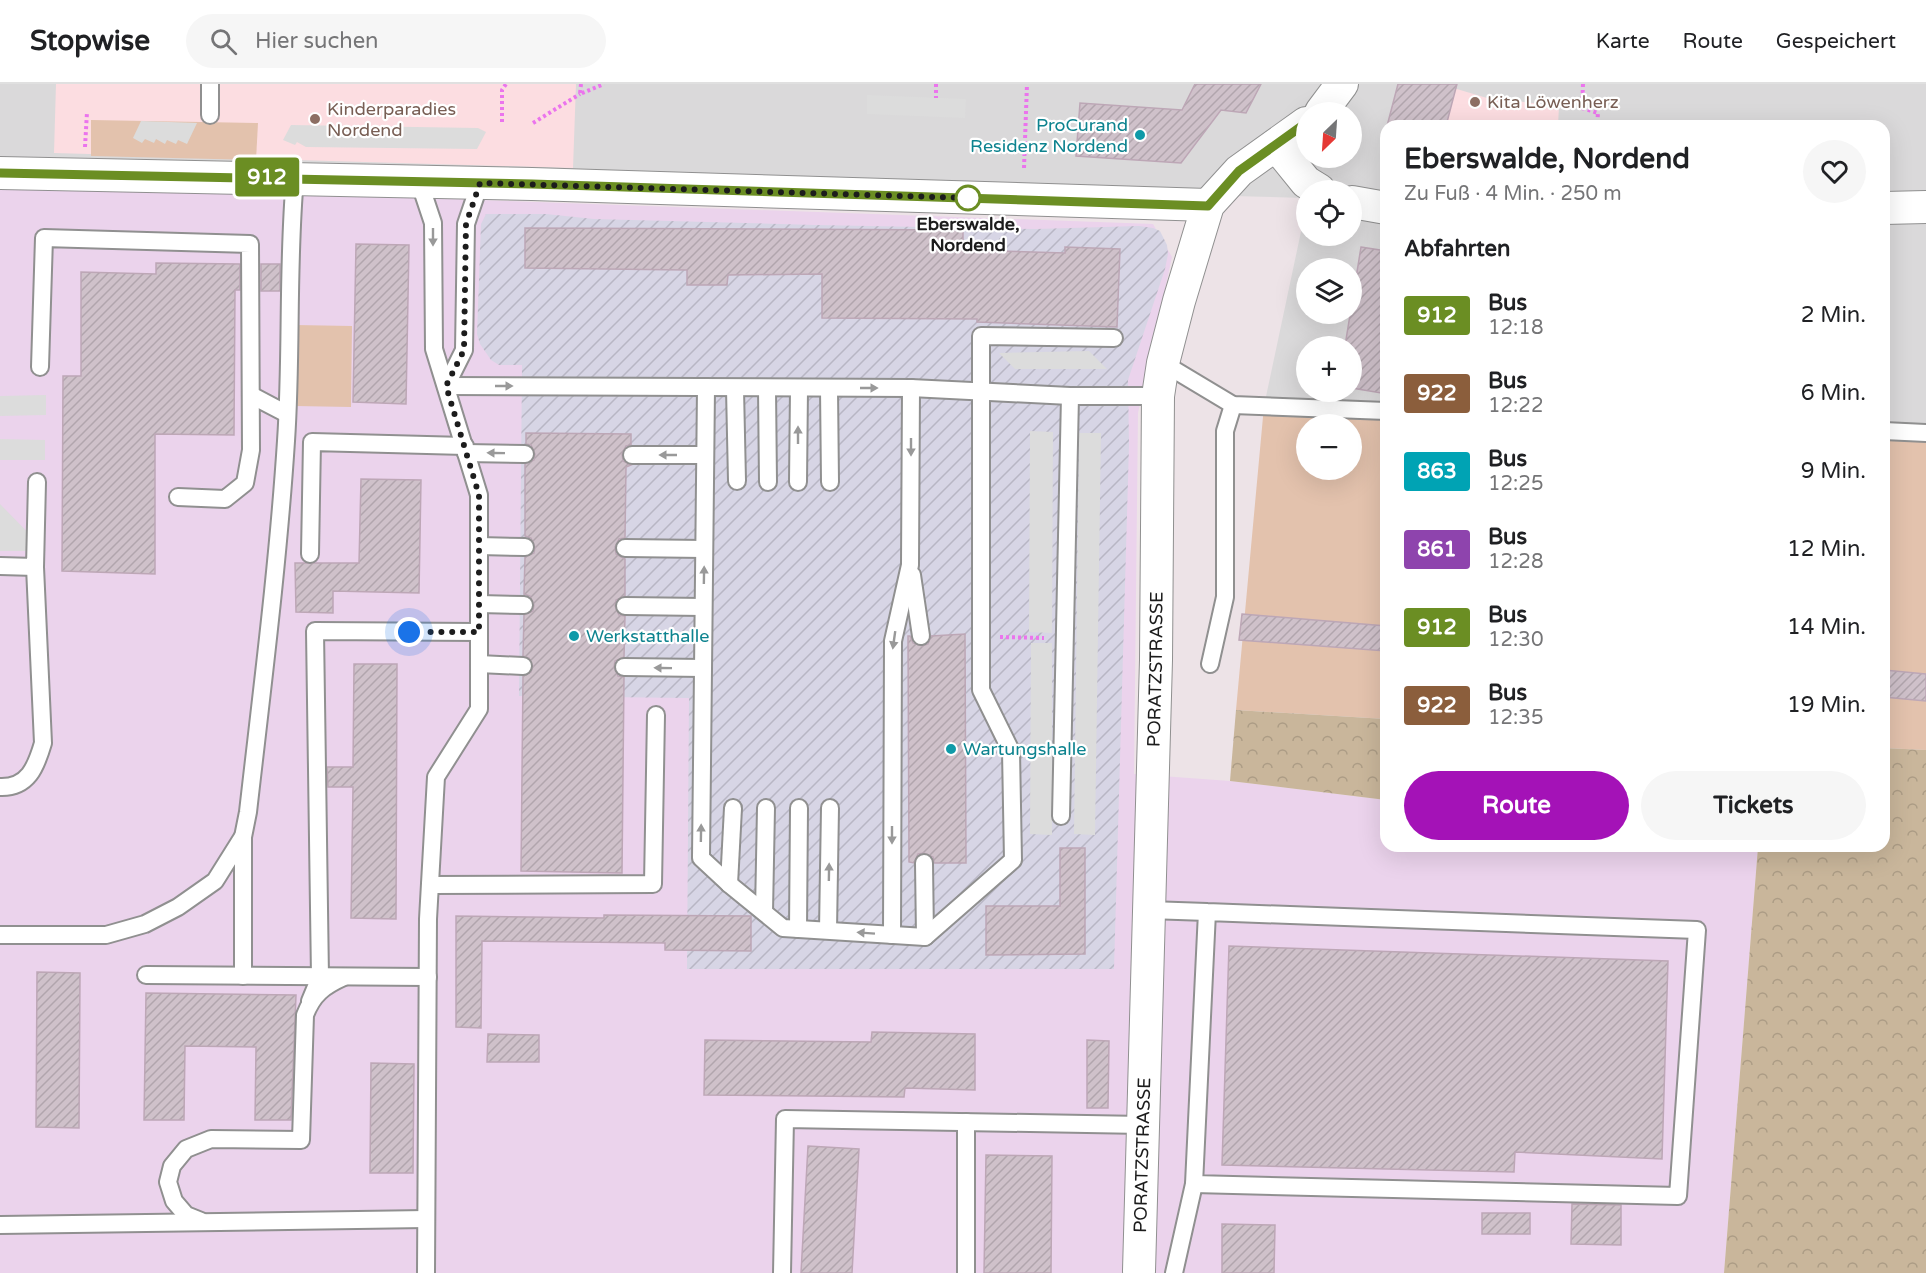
<!DOCTYPE html>
<html lang="de">
<meta charset="utf-8">
<style>
:root{--surface:#fff;--page:#f6f6f6;--text:#202124;--muted:#757577;--line:#e0e0e0;--accent:#a412b7}
body{margin:0;font-family:"Varela Round",sans-serif;background:var(--page);color:var(--text);height:100vh;display:flex;flex-direction:column;font-size:22px;white-space:nowrap}
*{box-sizing:border-box;margin:0}
p{font-size:20px;color:var(--muted)}
.icon{flex:none;width:33px;height:33px;fill:none;stroke:currentColor;stroke-width:2;stroke-linecap:round;stroke-linejoin:round}
.map{position:relative;flex:1;overflow:hidden}
.sheet{position:absolute;left:1380px;top:36px;width:510px;height:732px;display:flex;flex-direction:column;background:var(--surface);border-radius:18px;box-shadow:0 6px 24px #0002}
.sheet>*{flex:none}
.badge{padding:0 12px;border-radius:4px;font-size:21px;line-height:39px}
.needle{width:39px;rotate:205deg}
.fabs{position:absolute;left:1296px;top:18px;display:grid;gap:12px}
.fabs a{display:grid;place-items:center;width:66px;height:66px;border-radius:50%;background:var(--surface);box-shadow:0 6px 24px #0002;font-size:30px}
.you{position:absolute;width:30px;height:30px;margin:-15px;border:4px solid #fff;border-radius:50%;background:#1a73e8;box-shadow:0 0 0 9px #1a73e833}
.map>.badge{position:absolute;translate:-50% -50%;box-shadow:0 0 0 3px #fff}
h2{padding:0 24px;font-size:22px;line-height:54px}
.round{display:grid;place-items:center;flex:none;width:63px;height:63px;border-radius:32px;background:var(--page)}
.headline{display:flex;align-items:center;justify-content:space-between;height:102px;padding:0 24px}
h1{font-size:28px;font-weight:800;line-height:45px}
.button{display:flex;gap:12px;margin-top:auto;padding:12px 24px}
.button a{flex:1;height:69px;border-radius:36px;background:var(--accent);color:#fff;font-size:24px;font-weight:800;line-height:69px;text-align:center}
.button a+a{background:var(--page);color:var(--text)}
ul{padding:0;list-style:none}
li{display:flex;align-items:center;gap:18px;height:78px;padding:0 24px}
li div{flex:1}
li b{display:block;font-size:22px}
li em{font-style:normal}
li .badge{min-width:66px;font-weight:700;text-align:center}
header{display:flex;align-items:center;gap:36px;box-sizing:border-box;height:84px;padding:0 30px;background:var(--surface);border-bottom:2px solid var(--line)}
header strong{font-size:28px}
nav{display:flex;gap:33px;margin-inline-start:auto;font-size:21px}
.search{width:420px;height:54px;background:var(--page);display:flex;align-items:center;gap:15px;box-sizing:border-box;padding:0 21px;border-radius:33px;color:var(--muted);font-size:22px}
.map>svg:first-child{display:block}
.residential{fill:#dad9da;fill-rule:evenodd}
.commercial{fill:#ebd3ec}
.industrial{fill:url(#industrial-furrows)}
.education{fill:#fcdde1}
.grass{fill:#e3c2ad;fill-rule:evenodd}
.forest{fill:url(#forest-crowns)}
.parking{fill:#dcdcdc}
.building{fill:url(#building-hatch);stroke:#bda7b6;stroke-width:1.5}
.lines{fill:none;stroke-linecap:round;stroke-linejoin:round}
.lane-casing{stroke:#909090;stroke-width:20}
.street-casing{stroke:#909090;stroke-width:34}
.path{stroke:#eb74ed;stroke-width:4;stroke-dasharray:3 3;stroke-linecap:butt}
.lane{stroke:#fff;stroke-width:16}
.street{stroke:#fff;stroke-width:32}
.oneway{fill:#999}
.line-casing{stroke:#fff;stroke-width:14}
.line{stroke:#6b8e23;stroke-width:9}
.walk{stroke:#1c1c1c;stroke-width:6;stroke-dasharray:0 10.8}
.education-dot{fill:#8d6e63;stroke:#fff;stroke-width:2}
.culture-dot{fill:#0f9aa8;stroke:#fff;stroke-width:2}
.stop-dot{fill:#fff;stroke:#6b8e23;stroke-width:3}
.labels{text-anchor:middle;dominant-baseline:central;stroke-width:4.5;stroke-linejoin:round;paint-order:stroke}
.education-label{font-size:18px;fill:#785e54;stroke:#fff;text-anchor:start}
.culture-label{font-size:18px;fill:#0d838f;stroke:#fff;text-anchor:start}
.stop-label{font-size:18px;font-weight:bold;fill:#1c1c1c;stroke:#fff}
.street-label{font-size:18px;fill:#1c1c1c;stroke:#fff}
</style>
<header>
<strong>Stopwise</strong>
<div class="search"><svg class="icon" aria-label="search" viewBox="0 0 24 24"><circle cx="10" cy="10" r="6"/><path d="M15 15l6 6"/></svg>Hier suchen</div>
<nav><a>Karte</a><a>Route</a><a>Gespeichert</a></nav>
</header>
<div class="map">
<svg width="1926" height="1189" viewBox="0 0 1926 1189">
<defs>
<pattern id="industrial-furrows" width="10" height="10" patternUnits="userSpaceOnUse" patternTransform="scale(1.5)"><rect width="10" height="10" fill="#d7d5e5"/><path d="M-1 1l2-2M0 10L10 0M9 11l2-2" fill="none" stroke="#b8b6c4"/></pattern>
<pattern id="forest-crowns" width="20" height="18" patternUnits="userSpaceOnUse" patternTransform="scale(1.5)"><rect width="20" height="18" fill="#c9b69b"/><path d="M2 6a3 3 0 1 1 6 0M12 15a3 3 0 1 1 6 0" fill="none" stroke="#ac9c85"/></pattern>
<pattern id="building-hatch" width="6" height="6" patternUnits="userSpaceOnUse" patternTransform="scale(1.5)"><rect width="6" height="6" fill="#cfc1ca"/><path d="M-1 1l2-2M0 6l6-6M5 7l2-2" fill="none" stroke="#b1a5ad"/></pattern>
</defs>
<rect width="100%" height="100%" fill="#ede3e7"/>
<path class="residential" d="M0,0h1926v349l-42,-2v-305h-498v285l-122,-5 42,-198v28h46v-46h-46v8l-733,-19 -573,-9zM1306,28h46v46h-46zM1306,184h46v46h-46zM1306,262h46v46h-46z"/>
<path class="commercial" d="M0,103l451,12 702,25 19,33 -34,156 -4,361 96,7 156,19v46l372,1 -34,426h-1724z"/>
<path class="industrial" d="M486,130h60l48,5 221,6 221,4 103,-3 14,2 7,3 7,14 1,9 -3,15 -37,111 1,65 -15,524h-427l2,-271 -170,-2 3,-331h-23l-8,-5 -11,-16 -3,-10 4,-110z"/>
<g class="education">
<path d="M56,0h520l-3,84 -519,-15z"/>
<path d="M1440,0l47,14 72,8 -1,20h-137z"/>
</g>
<g class="grass">
<path d="M91,36l167,3 -2,37 -165,-4z"/>
<path d="M295,241l57,1 -1,81 -56,-1z"/>
<path d="M1264,322l122,5v308l-150,-9zM1306,340h46v46h-46z"/>
<path d="M1884,346l42,1v319l-42,-2z"/>
</g>
<g class="forest">
<path d="M1236,626l150,9v81l-156,-19z"/>
<path d="M1884,664l42,2v523h-202l34,-426 -5,-1h131z"/>
</g>
<g class="parking">
<path d="M867,11l99,4 -1,19 -98,-4z"/>
<path d="M141,37l56,2 -10,21 -9,-4 -2,4 -9,-4 -2,4 -9,-5 -2,4 -9,-4 -3,4 -9,-5z"/>
<path d="M291,41l187,3 8,4 -9,17 -171,-2 -9,-5 -2,3 -12,-5z"/>
<path d="M1089,267l18,18h-92l-16,-16z"/>
<path d="M46,311v20l-46,1v-20z"/>
<path d="M1030,347l23,1 -1,201 -23,-1z"/>
<path d="M1079,349h22l-6,402 -21,-1z"/>
<path d="M0,355l45,1v20h-45z"/>
<path d="M0,420l46,47h-46z"/>
<path d="M1031,559h21v192l-22,-1z"/>
</g>
<g class="building">
<path d="M1195,0h66l-15,29 -25,-3 -40,53 -105,-7 4,-53 102,7z"/>
<path d="M1398,0h59l-11,42h-59z"/>
<path d="M525,144l438,2v20l102,3v-6l55,2 -3,78 -140,-5v-3l-155,-1v-44l-94,1 -1,10h-40v-15l-162,-2z"/>
<path d="M356,160l53,1 -3,159 -53,-2z"/>
<path d="M1361,163l25,4v111l-5,31 -29,-5v-42h-7z"/>
<path d="M156,179l84,1v26h-5l-1,145 -79,-1v140l-93,-3 1,-195h18v-104l75,2z"/>
<rect x="261" y="180" width="19" height="27"/>
<path d="M526,349l105,1v11l-5,1 -4,8 1,7 8,4 -5,2 -1,71 -6,1 -4,8 1,7 9,5v37l-9,4 -1,6 4,9 6,1 -1,41 -9,4 -1,6 4,9 6,1 -2,196 -101,-2 2,-195 8,-4 2,-6 -4,-8 -6,-2 1,-41 9,-4 1,-6 -4,-9 -6,-2 1,-37 9,-4 1,-6 -4,-9 -6,-2v-72l9,-4 1,-6 -4,-9 -5,-1z"/>
<path d="M361,395l60,1 -2,113 -86,-2v22l-37,-1 -1,-49h64z"/>
<path d="M1242,530l144,12v25l-147,-11z"/>
<path d="M965,550l1,229h-32l-1,-6 -9,-4 -6,1 -4,9 -5,-1 -1,-226h2l3,7 9,3 6,-2 3,-8z"/>
<path d="M354,580h43l-1,255 -45,-1 2,-131h-25l-1,-20h26z"/>
<path d="M1884,586l42,4v27l-42,-4z"/>
<path d="M1060,764h25v106l-99,1v-49h74z"/>
<path d="M604,831l147,1v35l-86,-1v-7l-183,-2 -1,87 -25,-1v-111l148,2z"/>
<path d="M1229,862l439,15 -6,198 -147,-7 -1,20 -292,-7z"/>
<path d="M37,888l43,1 -1,155 -43,-1z"/>
<path d="M146,909l150,2 -5,125h-36l1,-73 -71,-1 -1,74h-40z"/>
<path d="M872,948l103,2v56l-70,-2 -1,9 -200,-2 1,-55 166,2z"/>
<path d="M488,950l51,1v27h-52z"/>
<path d="M1087,956l22,1 -1,67h-21z"/>
<path d="M371,979l43,1 -1,109h-43z"/>
<path d="M808,1062l51,3 -7,124h-51z"/>
<path d="M986,1071l66,1 -1,117h-67z"/>
<path d="M1572,1120l49,1v40l-50,-1z"/>
<rect x="1482" y="1129" width="48" height="21"/>
<path d="M1222,1140l53,1 -1,48h-52z"/>
</g>
<g class="lines">
<defs>
<g id="lane">
<path d="M210,31v-31"/>
<path d="M419,97l14,42 1,126 45,146v214l-43,68 -8,142 -2,354"/>
<path d="M1163,279l70,42 153,6"/>
<path d="M40,283l4,-129 206,6 1,206 -6,33 -20,16 -47,-2"/>
<path d="M446,302l465,2 159,8h88"/>
<path d="M446,302l18,-36 2,-126 14,-41"/>
<path d="M706,304l-5,470 28,26 54,44 142,9 88,-77 -2,-109 -30,-61v-354l133,2"/>
<path d="M735,305l2,92"/>
<path d="M767,305l1,93"/>
<path d="M829,305l1,93"/>
<path d="M251,311l36,19"/>
<path d="M1884,347l42,2"/>
<path d="M466,369l59,1"/>
<path d="M632,371h73"/>
<path d="M798,398l1,-93"/>
<path d="M479,462l46,1"/>
<path d="M625,464l79,1"/>
<path d="M310,470l2,-112 153,4"/>
<path d="M0,482l35,1 2,-85"/>
<path d="M912,491l9,61"/>
<path d="M479,520l45,1"/>
<path d="M625,522l78,1"/>
<path d="M479,580l44,2"/>
<path d="M1210,580l15,-67v-166l8,-26"/>
<path d="M624,583l79,1"/>
<path d="M0,703c28,1 36,-20 43,-44l-8,-176"/>
<path d="M1061,732l9,-420"/>
<path d="M924,779l1,74"/>
<path d="M729,800l4,-76"/>
<path d="M430,801l223,-1 3,-169"/>
<path d="M1149,826l58,2 490,18 -19,266 -484,-12 13,-272"/>
<path d="M764,828l2,-104"/>
<path d="M798,845l1,-121"/>
<path d="M828,846l2,-122"/>
<path d="M0,851h106l39,-11 33,-17 37,-26 27,-43"/>
<path d="M892,851l1,-294 17,-76 1,-177"/>
<path d="M146,891l282,2"/>
<path d="M243,892v-139l5,-25c14,-123 30,-247 38,-371 6,-87 1,-176 9,-263"/>
<path d="M310,917l10,-24 -5,-346 164,1"/>
<path d="M201,1137l-15,-6 -12,-14 -6,-19 4,-16 14,-17 25,-10 90,1 4,-125c8,-21 19,-29 39,-38"/>
<path d="M0,1141l426,-6"/>
<path d="M782,1189l3,-154 358,6"/>
<path d="M966,1189v-151"/>
<path d="M1174,1189l20,-89"/>
</g>
<g id="street">
<path d="M1321,28l21,-28"/>
<path d="M1276,61l30,37 13,8"/>
<path d="M0,89l532,11 676,21"/>
<path d="M1352,118l34,6"/>
<path d="M1884,124l42,-1"/>
<path id="s1" d="M1139,1187l17,-611 2,-264 5,-33 16,-62 29,-96 31,-34 67,-48"/>
</g>
</defs>
<use href="#lane" class="lane-casing"/>
<use href="#street" class="street-casing"/>
<g class="path">
<path d="M581,0l-1,10 24,-10"/>
<path d="M936,0v14"/>
<path d="M1583,0l-1,24 16,5 -1,13"/>
<path d="M502,38v-32l4,-6"/>
<path d="M533,39l47,-29"/>
<path d="M85,63l2,-35"/>
<path d="M1024,84l3,-84"/>
<path d="M1000,553l44,1"/>
</g>
<use href="#lane" class="lane"/>
<use href="#street" class="street"/>
</g>
<defs><path id="oneway-solid" d="M-6-.8H1V-3.2L6.5 0L1 3.2V.8H-6Z" transform="scale(1.5)"/></defs>
<g class="oneway">
<use href="#oneway-solid" transform="translate(433 153) rotate(90)"/>
<use href="#oneway-solid" transform="translate(504 302)"/>
<use href="#oneway-solid" transform="translate(869 304)"/>
<use href="#oneway-solid" transform="translate(798 351) rotate(-90)"/>
<use href="#oneway-solid" transform="translate(911 363) rotate(90)"/>
<use href="#oneway-solid" transform="translate(496 369) rotate(-179)"/>
<use href="#oneway-solid" transform="translate(668 371) rotate(-180)"/>
<use href="#oneway-solid" transform="translate(704 491) rotate(-89)"/>
<use href="#oneway-solid" transform="translate(894 556) rotate(98)"/>
<use href="#oneway-solid" transform="translate(663 584) rotate(-179)"/>
<use href="#oneway-solid" transform="translate(701 749) rotate(-89)"/>
<use href="#oneway-solid" transform="translate(892 751) rotate(90)"/>
<use href="#oneway-solid" transform="translate(829 788) rotate(-89)"/>
<use href="#oneway-solid" transform="translate(866 849) rotate(-176)"/>
</g>
<g class="lines">
<defs>
<path id="line" d="M0,89l532,11 676,22 31,-35 67,-48"/>
</defs>
<use href="#line" class="line-casing"/>
<use href="#line" class="line"/>
<path class="walk" d="M409,548h70v-137l-33,-109 18,-36 2,-126 14,-41 488,15"/>
</g>
<g class="education-dot">
<circle cx="1475" cy="18" r="6"/>
<circle cx="315" cy="35" r="6"/>
</g>
<g class="culture-dot">
<circle cx="1140" cy="51" r="6"/>
<circle cx="574" cy="552" r="6"/>
<circle cx="951" cy="665" r="6"/>
</g>
<circle class="stop-dot" cx="968" cy="114" r="12"/>
<g class="labels">
<g class="education-label">
<text x="1487" y="18">Kita Löwenherz</text>
<text x="327" y="25">Kinderparadies<tspan x="327" dy="21">Nordend</tspan></text>
</g>
<g class="culture-label">
<text x="1128" y="41" text-anchor="end">ProCurand<tspan x="1128" dy="21">Residenz Nordend</tspan></text>
<text x="586" y="552">Werkstatthalle</text>
<text x="963" y="665">Wartungshalle</text>
</g>
<g class="stop-label">
<text x="968" y="140">Eberswalde,<tspan x="968" dy="21">Nordend</tspan></text>
</g>
<g class="street-label">
<text stroke="none"><textPath href="#s1" startOffset="602">PORATZSTRASSE</textPath></text>
<text stroke="none"><textPath href="#s1" startOffset="116">PORATZSTRASSE</textPath></text>
</g>
</g>
</svg>
<div class="fabs">
<a><svg class="needle" viewBox="-14 -14 28 28"><path d="M0-13l5 13h-10z" fill="#e53935"/><path d="M0 13l5-13h-10z" fill="#757577"/></svg></a>
<a><svg class="icon" aria-label="locate" viewBox="0 0 24 24"><circle cx="12" cy="12" r="6"/><path d="M12 2v4M12 18v4M2 12h4M18 12h4"/></svg></a>
<a><svg class="icon" aria-label="layers" viewBox="0 0 24 24"><path d="M12 4l9 5-9 5-9-5zM3 14l9 5 9-5"/></svg></a>
<a>+</a>
<a>−</a>
</div>
<div class="you" style="left:409px;top:548px"></div>
<b class="badge" style="left:267px;top:93px;background:#6b8e23;color:#fff">912</b>
<section class="sheet">
<div class="headline"><div><h1>Eberswalde, Nordend</h1><p>Zu Fuß · 4 Min. · 250 m</p></div><a class="round"><svg class="icon" aria-label="heart" viewBox="0 0 24 24"><path d="M12 20l-8-8c-3-5 5-10 8-4 3-6 11-1 8 4z"/></svg></a></div>
<h2>Abfahrten</h2>
<ul>
<li><span class="badge" style="background:#6b8e23;color:#fff">912</span><div><b>Bus</b><p>12:18</p></div><em>2 Min.</em></li>
<li><span class="badge" style="background:#8b5e3c;color:#fff">922</span><div><b>Bus</b><p>12:22</p></div><em>6 Min.</em></li>
<li><span class="badge" style="background:#00a3b4;color:#fff">863</span><div><b>Bus</b><p>12:25</p></div><em>9 Min.</em></li>
<li><span class="badge" style="background:#8e44ad;color:#fff">861</span><div><b>Bus</b><p>12:28</p></div><em>12 Min.</em></li>
<li><span class="badge" style="background:#6b8e23;color:#fff">912</span><div><b>Bus</b><p>12:30</p></div><em>14 Min.</em></li>
<li><span class="badge" style="background:#8b5e3c;color:#fff">922</span><div><b>Bus</b><p>12:35</p></div><em>19 Min.</em></li>
</ul>
<div class="button"><a>Route</a><a>Tickets</a></div>
</section>
</div>
